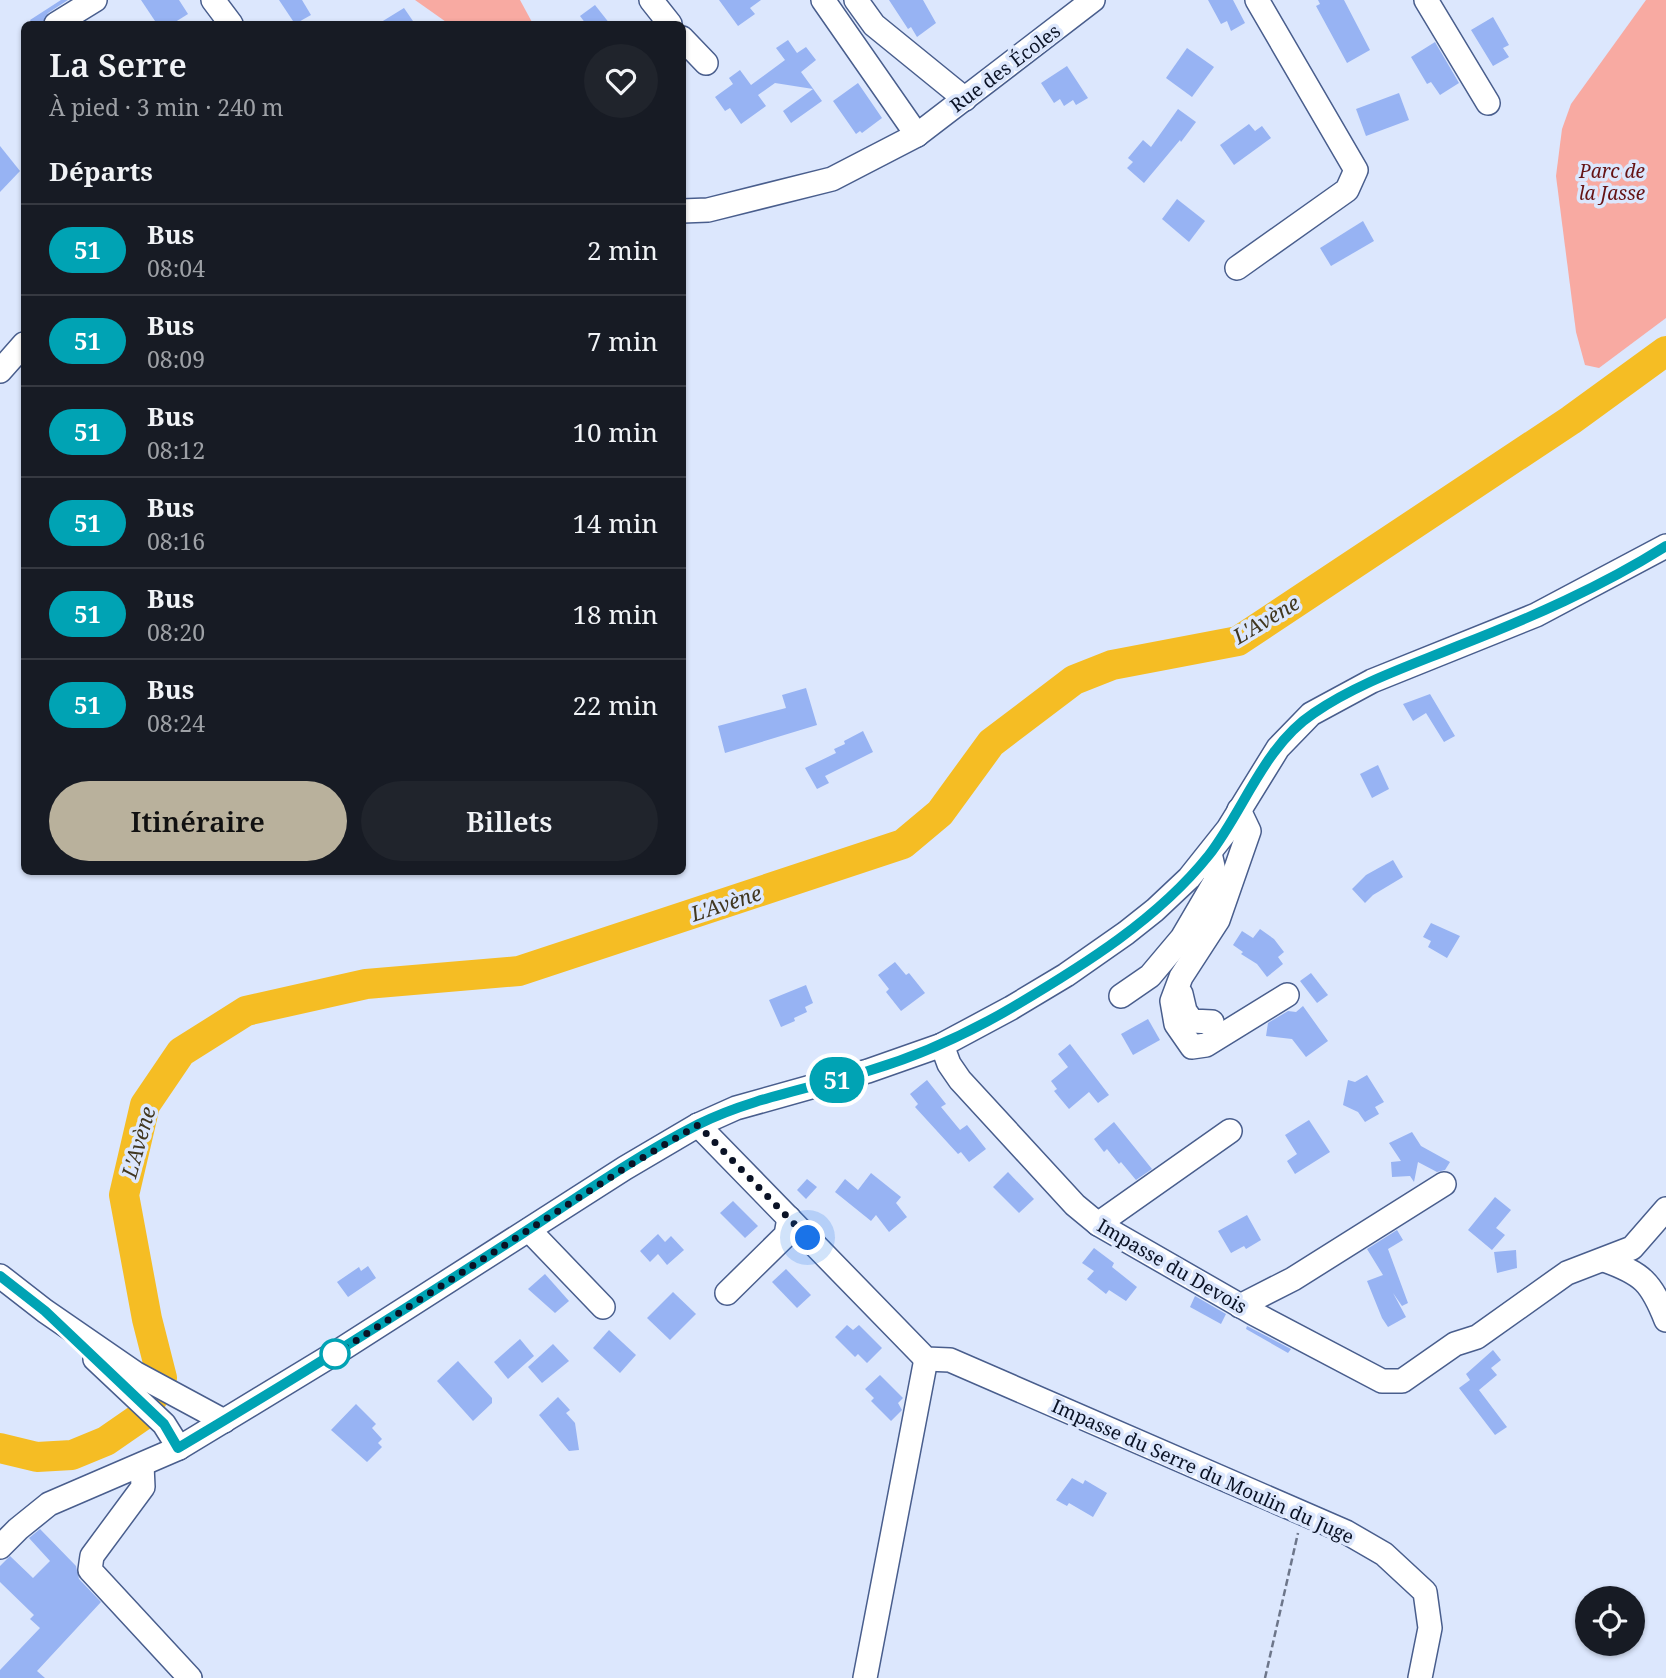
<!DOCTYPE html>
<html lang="fr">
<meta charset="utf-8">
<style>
:root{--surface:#171b24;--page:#20242c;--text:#f1f3f6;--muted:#9ea1a6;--line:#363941;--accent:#b9b19c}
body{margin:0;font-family:"Noto Serif",serif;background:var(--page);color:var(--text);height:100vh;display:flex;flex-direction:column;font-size:26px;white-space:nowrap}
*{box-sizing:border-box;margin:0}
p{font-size:23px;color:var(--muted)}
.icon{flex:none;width:38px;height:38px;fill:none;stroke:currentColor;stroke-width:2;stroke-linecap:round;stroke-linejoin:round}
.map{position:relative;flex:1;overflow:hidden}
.details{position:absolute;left:21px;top:21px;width:665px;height:854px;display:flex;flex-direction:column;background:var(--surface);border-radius:10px;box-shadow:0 2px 5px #0004}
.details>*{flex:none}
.badge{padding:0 14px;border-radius:23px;font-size:24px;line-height:46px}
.fabs{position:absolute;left:1575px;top:1586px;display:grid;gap:14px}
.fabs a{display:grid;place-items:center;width:70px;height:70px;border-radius:50%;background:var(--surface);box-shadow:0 2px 5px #0004;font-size:35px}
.you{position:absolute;width:35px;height:35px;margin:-18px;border:5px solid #fff;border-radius:50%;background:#1a73e8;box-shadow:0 0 0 10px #1a73e833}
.map>.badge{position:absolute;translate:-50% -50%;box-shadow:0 0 0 4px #fff}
h2{padding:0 28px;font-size:26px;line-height:63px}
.round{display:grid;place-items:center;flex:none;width:74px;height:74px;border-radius:37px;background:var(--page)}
.headline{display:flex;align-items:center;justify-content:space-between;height:119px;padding:0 28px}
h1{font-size:33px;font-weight:600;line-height:52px}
.primary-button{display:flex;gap:14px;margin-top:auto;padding:14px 28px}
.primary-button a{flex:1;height:80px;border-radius:42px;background:var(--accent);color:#111;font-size:28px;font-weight:600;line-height:80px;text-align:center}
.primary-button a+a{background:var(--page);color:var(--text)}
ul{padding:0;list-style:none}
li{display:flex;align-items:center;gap:21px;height:91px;padding:0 28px;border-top:2px solid var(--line)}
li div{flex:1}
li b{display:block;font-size:26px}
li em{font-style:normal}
li .badge{min-width:77px;font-weight:700;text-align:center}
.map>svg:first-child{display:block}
.green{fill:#f8aaa2}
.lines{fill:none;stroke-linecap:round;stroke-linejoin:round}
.river{stroke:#f5bd24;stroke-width:30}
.building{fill:#97b3f3}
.minor-casing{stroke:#495e8d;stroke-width:26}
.path{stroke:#6d768a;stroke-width:2.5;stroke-dasharray:7 3.5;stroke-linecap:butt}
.minor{stroke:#fff;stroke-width:23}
.line-casing{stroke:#fff;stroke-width:16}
.line{stroke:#00a3b4;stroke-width:10}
.walk{stroke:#0a1225;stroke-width:7;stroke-dasharray:0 12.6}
.stop-dot{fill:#fff;stroke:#00a3b4;stroke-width:3.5}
.labels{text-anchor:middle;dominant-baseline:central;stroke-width:7;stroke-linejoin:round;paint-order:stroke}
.street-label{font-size:19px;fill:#0a1225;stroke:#dce7fd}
.park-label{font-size:19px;font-style:italic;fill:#651314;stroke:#dce7fd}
.water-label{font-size:21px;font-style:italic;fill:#413720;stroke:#dce7fd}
</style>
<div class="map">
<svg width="1666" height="1678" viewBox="0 0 1666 1678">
<rect width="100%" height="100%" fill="#dce7fd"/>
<g class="green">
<path d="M415,0h105l13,24h-84z"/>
<path d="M1646,0h20v318l-67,50 -14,-3 -9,-33 -20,-156 6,-47 9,-25z"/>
</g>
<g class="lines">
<path class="river" d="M0,1448l37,9 35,-2 34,-14 39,-27 17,-36 -15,-59 -23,-124 21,-90 36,-53 65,-41 120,-27 153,-13 384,-127 37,-31 51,-70 83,-63 38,-15 126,-24 333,-221 95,-69"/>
</g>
<g class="building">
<path d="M61,0h7l-20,13 -6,11h-10l-2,-4z"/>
<path d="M141,0h38l9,14 -16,10h-15z"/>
<path d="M279,0h23l9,15 -16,9z"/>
<path d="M719,0h42l-11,8 5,6 -17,12z"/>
<path d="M889,0h34l13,23 -19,14 -6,-10 -3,2z"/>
<path d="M1208,0h25l12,23 -14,8 -4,-10 -6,3z"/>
<path d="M1318,0h26l26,50 -23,13 -31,-57 4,-2z"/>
<path d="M595,5l15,19h-24l-6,-8z"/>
<path d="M404,8l11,16h-37z"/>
<path d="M1493,17l16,28 -6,3 6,9 -16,9 -22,-36z"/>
<path d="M788,40l9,13 9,-6 10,13 -15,12 21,29 -31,22 -8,-12 30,-22 -38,-6 -17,12 8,11 -25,18 -11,-16 -5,3 -10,-14 18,-13 -4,-6 11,-8 11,15 34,-25 -9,-12z"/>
<path d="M1435,42l24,41 -19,12 -9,-13 -4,2 -16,-27z"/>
<path d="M1187,48l27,19 -22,30 -26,-19z"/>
<path d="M1067,66l21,32 -12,7 -3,-5 -9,6 -4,-7 -6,4 -13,-20z"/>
<path d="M858,83l24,35 -20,15 -2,-2 -4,3 -23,-33z"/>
<path d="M1399,93l10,27 -43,16 -10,-27z"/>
<path d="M1178,109l18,13 -15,20 -1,-2 -36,43 -17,-15 6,-6 -5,-4 15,-18 8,7z"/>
<path d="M1249,124l6,7 7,-5 9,12 -37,27 -14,-20z"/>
<path d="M0,146l20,25 -20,21z"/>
<path d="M1177,199l28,22 -16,21 -27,-23z"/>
<path d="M1363,221l11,20 -43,25 -11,-18z"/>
<path d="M806,688l11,37 -92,28 -7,-27 68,-18 -4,-13z"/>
<path d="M1430,694l25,42 -11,6 -18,-29 -13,8 -10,-17z"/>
<path d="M863,731l10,21 -48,24 4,7 -12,6 -12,-21 31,-15 -2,-4 11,-5 -1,-3z"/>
<path d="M1378,765l11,24 -17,9 -12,-24z"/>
<path d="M1393,860l10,17 -30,18 -8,8 -13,-14 14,-14z"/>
<path d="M1431,923l29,13 -13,22 -19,-11 3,-6 -8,-4z"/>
<path d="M1260,929l14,10 10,13 -6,5 5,7 -16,13 -10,-13 -16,-10 2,-2 -10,-7 9,-14 11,7z"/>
<path d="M895,962l11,13 3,-2 16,20 -24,18 -15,-19 3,-3 -11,-14z"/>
<path d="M1311,973l17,22 -11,8 -17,-22z"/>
<path d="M806,985l7,18 -8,4 2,5 -13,6 1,3 -14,6 -12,-27z"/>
<path d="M1303,1006l25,35 -22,16 -14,-18 -26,-3 2,-13 20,-12 8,1z"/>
<path d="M1148,1019l12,21 -27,15 -12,-21z"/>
<path d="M1070,1044l39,51 -11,8 -9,-11 -20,17 -15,-18 3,-2 -6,-8 17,-14 -10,-13z"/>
<path d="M1367,1075l17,27 -9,5 4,7 -14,8 -7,-10 -15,-7 5,-25 7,2z"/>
<path d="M927,1080l19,24 -5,3 19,23 7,-5 19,24 -17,13 -8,-10 -3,2 -43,-47 3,-3 -8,-10z"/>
<path d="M1309,1120l21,32 -35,22 -8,-13 10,-7 -12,-19z"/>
<path d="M1114,1122l38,47 -16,11 -15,-18 -2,2 -12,-15 -3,3 -10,-13z"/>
<path d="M1412,1132l9,14 29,16 -5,8 -8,2 -19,-10 -4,20 -4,-6 -18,1 -1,-15 10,-1 -12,-18z"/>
<path d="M1008,1172l26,27 -15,14 -26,-26z"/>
<path d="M871,1173l30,24 -5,6 11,14 -18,15 -13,-17 -5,6 -36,-29 10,-13 13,11z"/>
<path d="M807,1179l10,8 -11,12 -9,-9z"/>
<path d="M1495,1197l16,13 -15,18 9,7 -13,15 -24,-20z"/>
<path d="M733,1201l25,25 -13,12 -25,-25z"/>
<path d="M1247,1215l14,25 -15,9 -2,-3 -13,7 -13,-22z"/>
<path d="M1397,1230l6,10 -15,9 20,54 -6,3 -9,-13 13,24 -18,10 -6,-9 -15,-37 16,-6 -16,-26z"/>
<path d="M658,1234l7,8 6,-6 13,14 -17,15 -9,-11 -8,8 -10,-11z"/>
<path d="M1094,1248l20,15 -2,4 25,20 -11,14 -17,-11 -3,4 -19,-15 7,-8 -12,-8z"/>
<path d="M1516,1250l1,18 -20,5 -3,-21z"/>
<path d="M368,1266l8,12 -28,19 -11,-15 22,-15 2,4z"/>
<path d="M786,1269l25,26 -14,13 -25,-26z"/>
<path d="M545,1274l24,27 -14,12 -27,-24z"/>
<path d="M673,1292l23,22 -26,26 -23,-22z"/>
<path d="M1195,1296l31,18 -5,10 -31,-17z"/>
<path d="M847,1325l6,5 6,-5 23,23 -15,15 -9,-9 -3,3 -20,-20z"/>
<path d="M1247,1326l44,23 -3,4 -42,-24z"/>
<path d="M609,1330l27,25 -16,18 -27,-25z"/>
<path d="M520,1339l14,17 -26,23 -14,-17z"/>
<path d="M553,1344l16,17 -27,22 -14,-16z"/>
<path d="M1493,1350l8,10 -10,8 6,7 -18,15 28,37 -12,8 -36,-47 11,-8 -4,-6z"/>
<path d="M458,1361l34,37v5l-19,18 -36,-40z"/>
<path d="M880,1375l23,23 -5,5 4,7 -11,11 -20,-20 3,-3 -9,-9z"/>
<path d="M558,1397l12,13 -4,3 9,10 4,27 -10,1 -30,-36z"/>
<path d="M356,1404l20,20 -4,4 10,11 -4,4 4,4 -15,15 -36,-32z"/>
<path d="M1072,1478l11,6 2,-4 22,13 -14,24 -24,-14 -2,3 -11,-6z"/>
<path d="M40,1529l36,37 3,13 22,23 -64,69 8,7h-45v-8l40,-42 -10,-9 4,-4 -34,-33v-16l10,-10 23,22 17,-17 -21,-23z"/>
</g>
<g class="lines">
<defs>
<g id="minor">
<path d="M213,0l18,24"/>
<path d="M651,0l19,24"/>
<path d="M823,0l94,135"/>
<path d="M856,0l18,25 91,74"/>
<path d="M1426,0l62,103"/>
<path d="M56,24l39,-24"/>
<path d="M682,38l24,25"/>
<path d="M682,211l26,-1 124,-31 85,-44 176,-135"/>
<path d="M1237,268l110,-78 9,-20 -99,-170"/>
<path d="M0,371l24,-27"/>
<path d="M1239,810l10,21 -31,89 -37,57 -9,24 4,23 16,23 14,-2 81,-50"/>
<path d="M1181,994l4,17 7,10 20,1"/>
<path d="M1121,996l29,-20 32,-38 34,-58 -6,-27"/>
<path d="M942,1045l7,19 11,16 115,125 23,19 155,89 129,68h20l53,-37 22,-7 90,-64 65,-25 34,-39"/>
<path d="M698,1125l228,234 24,1 396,172 38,22 41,38 5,36 -10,50"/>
<path d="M1098,1224l132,-93"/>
<path d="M529,1230l74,77"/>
<path d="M1604,1260c39,14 47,22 62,60"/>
<path d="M0,1276l45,35 90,62 89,48"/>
<path d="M727,1293l59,-58 3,-17"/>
<path d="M1240,1306l53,-27 151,-95"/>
<path d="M95,1359l69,65 15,24"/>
<path d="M142,1465l1,22 -51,69 -2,14 100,108"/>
<path d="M0,1547l18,-18 31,-25 130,-56 163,-99 283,-181 73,-43 38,-17 132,-37 74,-26 69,-37 55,-33 60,-42 29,-23 34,-32 39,-49 50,-81 33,-34 61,-33 164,-66 130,-69"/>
<path d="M865,1678l61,-319"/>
</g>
</defs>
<use href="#minor" class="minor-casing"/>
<path class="path" d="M1265,1678l33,-145"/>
<use href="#minor" class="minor"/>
</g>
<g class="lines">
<defs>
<path id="line" d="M0,1276l45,35 119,113 14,24c110,-65 218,-133 325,-202 64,-41 127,-87 196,-122 52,-26 113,-36 169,-53 51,-15 99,-37 145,-64 71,-42 145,-88 196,-152 35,-45 55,-109 105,-142 44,-30 95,-47 144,-67 72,-28 143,-59 208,-100"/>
</defs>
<use href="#line" class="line-casing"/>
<use href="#line" class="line"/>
<path class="walk" d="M335,1354l290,-186 73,-43 110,113"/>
</g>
<circle class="stop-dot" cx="335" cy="1354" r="14"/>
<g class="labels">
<g class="street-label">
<text transform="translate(1005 68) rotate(-37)">Rue des Écoles</text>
<text transform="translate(1172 1266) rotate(30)">Impasse du Devois</text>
<text transform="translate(1203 1471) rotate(24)">Impasse du Serre du Moulin du Juge</text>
</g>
<g class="park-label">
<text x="1612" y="171">Parc de<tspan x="1612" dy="22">la Jasse</tspan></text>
</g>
<g class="water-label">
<text transform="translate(1266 619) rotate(-31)">L'Avène</text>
<text transform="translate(726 903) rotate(-18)">L'Avène</text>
<text transform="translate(138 1142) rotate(-74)">L'Avène</text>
</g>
</g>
</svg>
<div class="fabs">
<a><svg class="icon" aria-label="locate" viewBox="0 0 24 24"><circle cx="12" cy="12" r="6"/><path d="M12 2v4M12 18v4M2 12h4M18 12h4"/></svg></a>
</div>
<div class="you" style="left:808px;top:1238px"></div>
<b class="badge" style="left:837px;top:1080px;background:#00a3b4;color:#fff">51</b>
<section class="details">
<div class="headline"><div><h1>La Serre</h1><p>À pied · 3 min · 240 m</p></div><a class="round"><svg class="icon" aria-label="heart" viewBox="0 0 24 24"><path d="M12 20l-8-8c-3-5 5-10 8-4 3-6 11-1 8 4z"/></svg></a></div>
<h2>Départs</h2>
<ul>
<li><span class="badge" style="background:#00a3b4;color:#fff">51</span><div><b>Bus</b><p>08:04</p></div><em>2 min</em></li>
<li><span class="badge" style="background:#00a3b4;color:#fff">51</span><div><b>Bus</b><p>08:09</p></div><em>7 min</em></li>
<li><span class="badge" style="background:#00a3b4;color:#fff">51</span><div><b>Bus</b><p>08:12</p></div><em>10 min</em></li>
<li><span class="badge" style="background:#00a3b4;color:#fff">51</span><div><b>Bus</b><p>08:16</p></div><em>14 min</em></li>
<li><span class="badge" style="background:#00a3b4;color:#fff">51</span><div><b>Bus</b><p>08:20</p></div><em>18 min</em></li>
<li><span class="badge" style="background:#00a3b4;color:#fff">51</span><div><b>Bus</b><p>08:24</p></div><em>22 min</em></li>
</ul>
<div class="primary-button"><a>Itinéraire</a><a>Billets</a></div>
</section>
</div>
